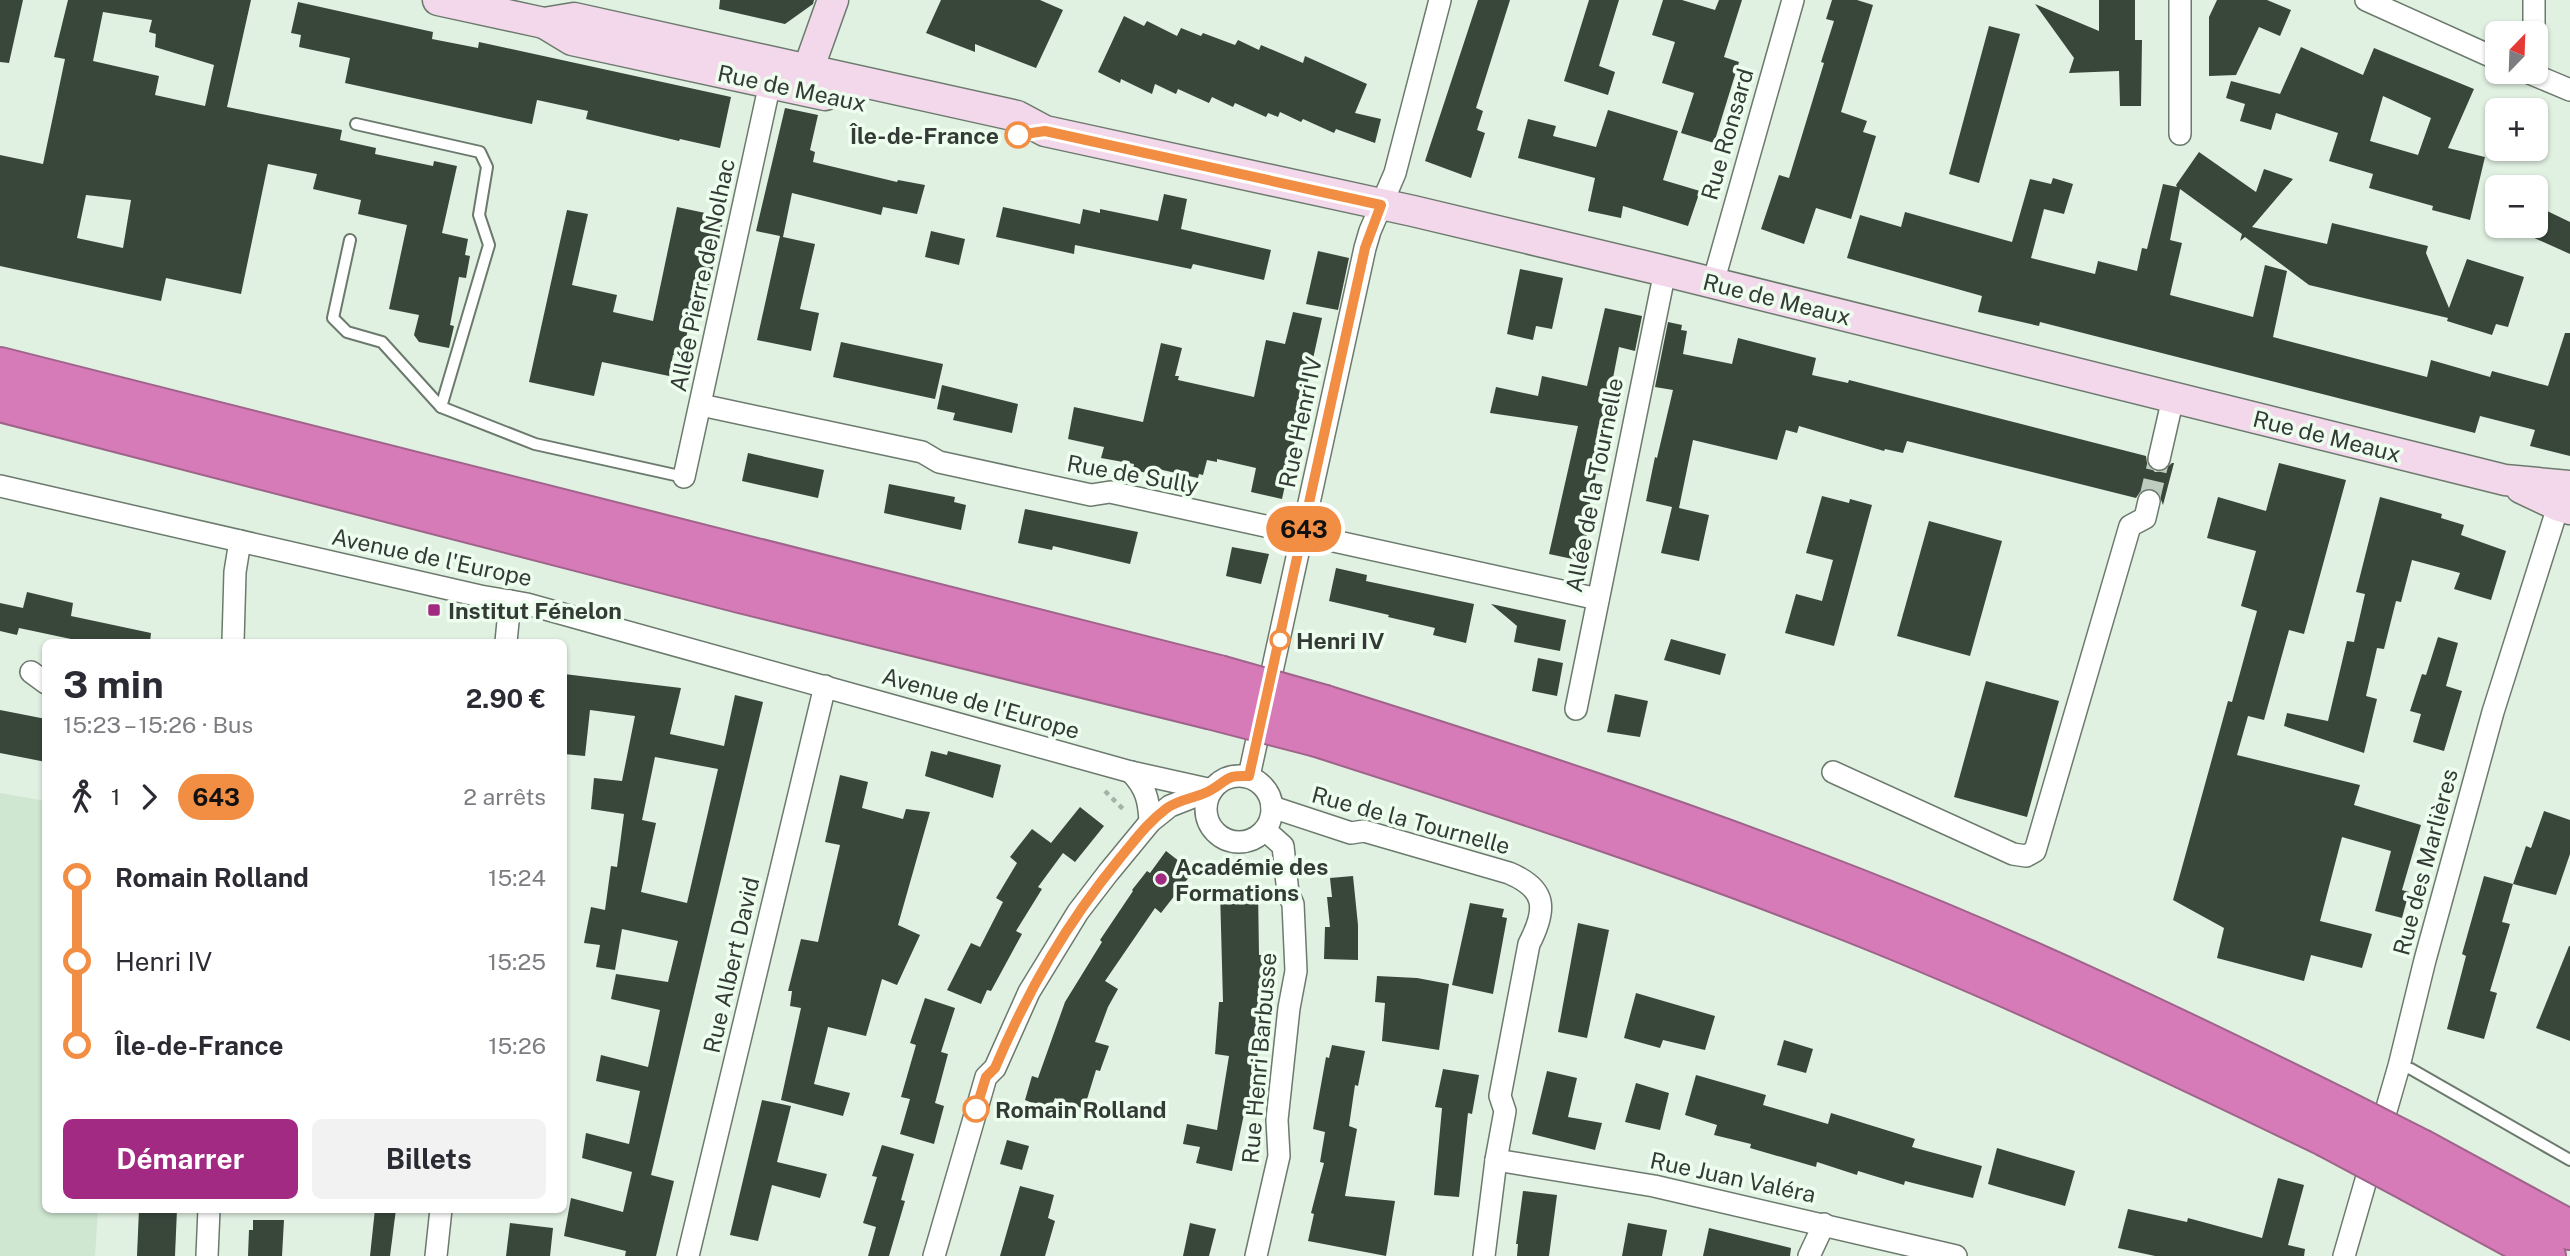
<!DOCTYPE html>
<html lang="fr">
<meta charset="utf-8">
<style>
:root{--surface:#fff;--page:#f2f2f3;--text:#2b2b33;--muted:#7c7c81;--accent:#a22a82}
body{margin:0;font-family:"Public Sans",sans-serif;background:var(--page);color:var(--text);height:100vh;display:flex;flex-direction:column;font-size:26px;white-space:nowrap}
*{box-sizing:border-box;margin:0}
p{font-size:23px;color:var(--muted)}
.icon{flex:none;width:38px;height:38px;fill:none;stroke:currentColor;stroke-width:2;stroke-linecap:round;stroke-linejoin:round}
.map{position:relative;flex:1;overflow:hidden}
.drawer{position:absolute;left:42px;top:639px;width:525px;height:574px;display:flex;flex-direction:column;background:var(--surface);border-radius:10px;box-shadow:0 2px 5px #0004}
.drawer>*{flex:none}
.badge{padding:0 14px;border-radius:23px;font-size:24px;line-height:46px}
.needle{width:46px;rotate:23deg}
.tools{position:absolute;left:2485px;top:21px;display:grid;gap:14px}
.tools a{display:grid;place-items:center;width:63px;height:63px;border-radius:10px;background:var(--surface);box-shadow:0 2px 5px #0004;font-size:35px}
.map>.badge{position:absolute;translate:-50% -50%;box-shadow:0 0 0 4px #fff}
.legs{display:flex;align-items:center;gap:10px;height:77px;padding:0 21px;font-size:23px}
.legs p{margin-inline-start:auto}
.head{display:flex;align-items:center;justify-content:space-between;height:119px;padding:0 21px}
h1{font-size:38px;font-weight:700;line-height:52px}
.action{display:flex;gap:14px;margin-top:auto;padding:14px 21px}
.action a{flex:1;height:80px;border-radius:10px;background:var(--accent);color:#fff;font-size:28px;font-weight:700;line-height:80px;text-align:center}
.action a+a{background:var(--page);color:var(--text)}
ul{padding:0 21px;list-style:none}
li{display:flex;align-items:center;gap:24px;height:84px;font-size:26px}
li i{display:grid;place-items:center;width:10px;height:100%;margin:0 9px;background:currentColor}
li i::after{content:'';width:18px;height:18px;margin:-9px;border:5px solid;border-radius:50%;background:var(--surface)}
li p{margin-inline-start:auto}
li:first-child i{background:linear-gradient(#0000 50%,currentColor 0)}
li:last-child i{background:linear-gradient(currentColor 50%,#0000 0)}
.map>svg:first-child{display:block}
.built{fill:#cfe6d1}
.building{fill:#39473b;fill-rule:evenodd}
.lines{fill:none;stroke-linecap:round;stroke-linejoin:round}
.street-tunnel{stroke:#beccbf;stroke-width:21;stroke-dasharray:21 10;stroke-linecap:butt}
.lane-casing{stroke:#6b7a6d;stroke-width:14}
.street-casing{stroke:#6b7a6d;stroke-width:24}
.secondary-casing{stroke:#6b7a6d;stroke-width:33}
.highway-casing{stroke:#9e648a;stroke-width:42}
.path{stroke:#a5b2a6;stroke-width:4.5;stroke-dasharray:5 5;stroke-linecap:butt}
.lane{stroke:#fff;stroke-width:10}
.street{stroke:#fff;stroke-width:21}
.secondary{stroke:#f3d7ea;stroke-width:30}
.highway{stroke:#d77bb8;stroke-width:38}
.highway-bridge-casing{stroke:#9e648a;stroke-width:42;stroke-linecap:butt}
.highway-bridge{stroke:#d77bb8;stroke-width:38}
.line-1-casing{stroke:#fff;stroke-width:16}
.line-1{stroke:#f28e43;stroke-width:10}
.stop-1-dot{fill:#fff;stroke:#f28e43;stroke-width:3.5}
.poi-dot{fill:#a22a82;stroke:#edfdee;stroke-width:2.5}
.labels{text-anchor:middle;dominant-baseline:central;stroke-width:7;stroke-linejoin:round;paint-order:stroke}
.street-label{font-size:23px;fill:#343a35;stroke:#edfdee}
.stop-label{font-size:23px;font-weight:bold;fill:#343a35;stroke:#edfdee;text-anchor:start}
.poi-label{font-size:23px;font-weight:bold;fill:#343a35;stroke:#edfdee;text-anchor:start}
</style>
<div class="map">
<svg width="2570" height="1256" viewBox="0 0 2570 1256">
<rect width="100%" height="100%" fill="#e0f0e1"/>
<path class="built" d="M0,793l45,8 1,408h52l-3,47h-95z"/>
<g class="building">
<path d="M0,0h23l-14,63 -9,-1z"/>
<path d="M68,0h183l-24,107 115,23 -2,10 36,8 -1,6 58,12 1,-5 23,5 -15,67 26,6 -3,16 5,1 -4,22 -7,-1 -9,48 4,1 -5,22 -30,-6 -5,-7 5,-20 -30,-6 18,-84 -49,-11 3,-14 -48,-11 4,-15 -49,-10 -27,130 -75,-16 -5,23 -161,-35v-111l43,9 22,-105 -11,-2zM103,12l49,8 -3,12 7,2 -1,13 59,18 -9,41 -50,-11 4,-19 -66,-15zM86,195l45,5 -8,48 -46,-10z"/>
<path d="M720,0h94l-1,4 -28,20 -66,-15z"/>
<path d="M941,0h99l23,10 -27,58 -61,-24v8l-49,-19z"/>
<path d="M1478,0h32l-34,108 7,3 -6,19 8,3 -14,45 -46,-17z"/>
<path d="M1589,0h30l-20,66 16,6 -7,23 -44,-14z"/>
<path d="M1663,0h19l33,10 4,-10h23l-18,57 15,5 -25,81 -33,-10 13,-40 -32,-10 13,-41 -23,-7z"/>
<path d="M1832,0h25l16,5 -32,107 26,9 -4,11 13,4 -25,83 -35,-11 -12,36 -43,-15 18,-54 10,3 35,-115 -3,-1 13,-41 -8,-2z"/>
<path d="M2099,0h36v40h7l-1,66h-21l-1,-35 -50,2 5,-15 -39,-54 64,27z"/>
<path d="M2217,0h50l24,10 -11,26 -21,-9 -23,48 -27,1v-59z"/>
<path d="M298,2l135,30 -1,7 46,9 1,-6 252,55 -11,51 -40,-9 -1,2 -93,-22 2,-8 -51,-11 -5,24 -187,-41 5,-25 -51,-11 2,-12 -10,-2z"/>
<path d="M1124,16l20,10 3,-5 30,15 4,-8 20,8 2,-3 32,12 3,-5 21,10 2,-5 42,18 2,-7 62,28 -12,29 26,6 -6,24 -39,-14 -2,4 -31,-14 -2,3 -21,-10 -2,5 -10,-4 -2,4 -31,-14 -2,4 -21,-10 -3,6 -31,-14 -2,5 -21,-10 -3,10 -31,-15 -1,4 -22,-11z"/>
<path d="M1989,26l31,8 -41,149 -30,-9z"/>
<path d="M2301,47l62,28 11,-27 100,41 -26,59 37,9 -15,63 -38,-10 1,-4 -64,-18 4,-14 -44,-13 9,-28 -62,-20 -5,17 -31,-9 5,-17 -19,-6 5,-17 49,13zM2383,96l48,22 -13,37 -48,-14z"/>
<path d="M785,108l33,7 -8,35 5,2 -2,10 84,20 1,-2 27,5 -8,29 -34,-7 -2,8 -89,-22 -9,44 32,7 -15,65 19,4 -8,38 -54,-11 23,-104 -24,-5z"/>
<path d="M1608,110l70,21 -15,49 37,11 -12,35 -65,-20 -2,12 -33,-7 7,-33 -77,-20 10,-39 28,7 -3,10 43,11z"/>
<path d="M2199,152l57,40 8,-23 29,10 -41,48 75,17 5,-21 96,23 -2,7 23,55 18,-49 57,18 -16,50 -12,-3 -4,11 -45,-14 1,-3 -139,-33 -64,-48 -5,4 2,-7 -62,-45 -10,51 12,3 -12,52 83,22 12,-52 22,6 -14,66 154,40 4,-17 59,17 2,-6 56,15 17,-53h5v123l-40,-10 5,-16 -55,-14 -5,17 -435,-111 -1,4 -61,-14 4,-16 -135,-38 13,-43 41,12 4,-15 107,30 18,-63 21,5 2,-6 20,6 -9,30 -20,-5 -13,49 64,16 3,-13 39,10 5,-23 5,1 16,-65 14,3 -1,-2z"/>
<path d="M1164,194l23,5 -6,30 90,21 -7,30 -71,-16 -2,5 -116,-24 -1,9 -78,-17 7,-30 77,17 3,-15 17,4v-4l58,12z"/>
<path d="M677,207l47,10 -21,96 -11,-2 -10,45 -9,-1 -4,21 -67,-14 -8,34 -65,-14 38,-172 21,4 -16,71 45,10 -4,17 40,9z"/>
<path d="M2543,209l27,13v32l-40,-18z"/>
<path d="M931,231l34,8 -6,26 -34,-8z"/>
<path d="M1318,251l31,7 -11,52 -32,-6z"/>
<path d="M1520,269l43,9 -11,51 -16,-3 -3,14 -26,-6z"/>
<path d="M1605,308l37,8 -7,35 -16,-4 -17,88 9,2 -7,38 -8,-1 -10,50h3l-7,37 -33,-7 29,-128 -88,-13 6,-26 42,9 4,-20 45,10z"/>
<path d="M1293,312l29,6 -40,181 -31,-7 5,-24 -39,-9v3l-10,-2 -4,15 -4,-1 -1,4 -40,-9 -1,6 -24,-5 1,-6 -33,-6 3,-11 -36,-8 6,-32 69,15 18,-79 21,5 -7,28h4l-1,4 76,17 12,-57 19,4z"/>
<path d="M1668,322l14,3 -1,5 6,1 -4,23 49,10 6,-26 78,20 -4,17 36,8 1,-3 297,76 1,7 8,9 8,-1 9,-8h2l-11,42 -5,-13 -7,-4 -11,4 -4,6 -229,-57 -4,12 -18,-4 -1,2 -85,-25 -2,7 -11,-3 -9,30 -84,-20 -14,68 30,7 -10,46 -38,-8 11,-46 -26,-6 9,-44 2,1 16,-68 -18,-3z"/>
<path d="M841,342l102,22 -8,35 -102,-22z"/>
<path d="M942,385l76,19 -6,29 -59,-13 2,-7 -18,-4z"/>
<path d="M748,453l76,17 -6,28 -76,-17z"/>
<path d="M2279,463l67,17 -42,154 -15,-4 -25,90 -16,-4 -11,39 123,30 -6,20 67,20 -19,65 7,2 -7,26 -27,-7 16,-60 -49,-14 -22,84 52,13 -10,34 -51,-13 -7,26 -87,-23 7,-30 -51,-28 55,-199 4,1 25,-91 -16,-5 15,-55 -49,-13 11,-41 48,14z"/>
<path d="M889,484l66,13 -1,5 12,3 -5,25 -77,-17z"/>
<path d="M1822,496l27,7 1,-4 22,6 -38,141 -49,-13 11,-39 26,7 11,-41 -27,-7z"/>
<path d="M2380,497l62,17 -1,4 23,7 -3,10 45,16 -15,49 -37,-11 6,-16 -48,-13 -11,42 -5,-1 -12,48 -7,-1 -11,48 11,3 -13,54 -80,-27 3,-13 41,8 19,-80 7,1 11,-48 -9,-2z"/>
<path d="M1025,509l113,23 -8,32 -77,-18 -1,4 -34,-7z"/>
<path d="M1929,521l73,20 -32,115 -73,-20z"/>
<path d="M1232,547l37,7 -8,30 -35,-8z"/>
<path d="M1336,568l31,7 -1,6 108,23 -8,39 -33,-8 2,-7 -47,-11 1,-2 -60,-14z"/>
<path d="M27,592l46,11 -2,13 80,17 -1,9h-65l-66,-14 -2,7 -17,-4v-28l23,5z"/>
<path d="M1491,604l75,16 -6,31 -46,-9 3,-16z"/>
<path d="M2438,637l20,6 -12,43 16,5 -18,60 -31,-9 8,-28 -11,-3 12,-37 4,1z"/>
<path d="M1671,639l55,15 -6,21 -56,-15z"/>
<path d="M1538,658l25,5 -6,33 -25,-5z"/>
<path d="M564,674l117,14 -11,46 54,12 11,-51 28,7 -112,473 23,6 -18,75h-31l1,-5 -62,-15 7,-38 52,14 9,-40 -50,-14 4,-25 43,11 11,-53 -44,-10 5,-26 47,12 12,-57 -49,-11 5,-25 52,8 10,-41 -56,-12 -7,41 -19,-3 4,-22 -16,-2 7,-36 14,3 6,-44 6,1 7,-53 -33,-5 3,-31 28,3 13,-65 -45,-6 -5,46 -21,-2zM655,757l63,12 -31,134 -46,-11 15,-69 -14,-3z"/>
<path d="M1986,681l73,20 -32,116 -73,-20z"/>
<path d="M1615,694l33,7 -8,36 -33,-5z"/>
<path d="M0,710l46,9v43l-46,-9z"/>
<path d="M931,751l16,4 1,-4 53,14 -8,33 -68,-22z"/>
<path d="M840,775l28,7 -6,26 41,11 3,-10 24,3 -32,113 22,10 -23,50 -15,-6 -16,57 -38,-9 -14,57 36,9 -7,23 -62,-16 20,-92 -11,-2 2,-15h-4l13,-52 17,3 22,-97 -15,-3z"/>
<path d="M1080,807l24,19 -29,36 -12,-9 -25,34 4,2 -26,42 6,3 -31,57 -4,-1 -6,14 -34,-14 24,-47 9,4 23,-45 -7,-4 21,-35 -7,-6 22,-28 19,14z"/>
<path d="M2544,811l26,9v34l-14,41 -43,-11 13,-38 5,2z"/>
<path d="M1166,851l27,21 -32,41 -6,-5 -50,73 13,8 -10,18 -13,35 14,4 -9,25 -4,-1 -12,39 -29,-11 -5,12 -25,-10 7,-24 6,2 27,-76 37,-60 -2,-2 33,-49 -1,-1 15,-19 3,2z"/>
<path d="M1353,876l5,49v35l-34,-1 1,-32h5l-3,-30h5l-2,-19z"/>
<path d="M2484,876l29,8 -11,38 8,2 -20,67 7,2 -13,46 -37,-10 19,-73 -4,-2z"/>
<path d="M1258,889l1,66h4v57l-13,104 -6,-2 -12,57 -36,-8 4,-16 -17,-3 4,-20 30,6 12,-74 -14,-2 4,-52h4l-3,-111z"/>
<path d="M1470,903l34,6 -2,8 5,1 -14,76 -41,-9z"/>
<path d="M1578,923l31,7 -22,108 -29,-6z"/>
<path d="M2569,946h1v95l-34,-13z"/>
<path d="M1377,976l40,2 32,6 -10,66 -57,-9 3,-38 -10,-1z"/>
<path d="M1636,993l79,23 -10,34 -42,-10 -3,8 -36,-10z"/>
<path d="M925,998l30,10 -14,44 7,2 -13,49 9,3 -10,38 -34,-10 10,-35 -9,-2 15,-52 -6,-2z"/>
<path d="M1784,1040l29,9 -7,24 -29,-8z"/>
<path d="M1332,1045l33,6 -7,35 -3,-1 -6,41 8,3 -12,67 50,5 -9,55 -78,-15 6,-27 -3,-1 13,-50 -4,-1 5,-30 -12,-3 13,-72 3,1z"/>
<path d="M1443,1069l36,6 -7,39 -4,-1 -9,84 -25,-2 8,-87 -7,-1z"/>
<path d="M1547,1071l30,7 -9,39 34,6 -7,27 -63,-16z"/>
<path d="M1696,1075l70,20 -3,10 14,4 51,15 3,-11 84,26 -3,8 70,19 -9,32 -68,-17 -1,4 -46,-14 -1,4 -40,-13 -1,5 -66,-19 1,-4 -37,-9 3,-10 -32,-10z"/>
<path d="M1636,1083l33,10 -9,37 -35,-8z"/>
<path d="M762,1100l29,6 -14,56 50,12 -7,24 -48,-13 -14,56 -28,-6z"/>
<path d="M1007,1140l22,6 -7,24 -22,-6z"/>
<path d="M882,1145l32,9 -13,46 4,1 -16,55h-21l8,-29 -13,-4 14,-46 -5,-1z"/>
<path d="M1997,1148l78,23 -10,35 -77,-22z"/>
<path d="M2278,1178l26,7 -16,60 17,4 -1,7h-149l-37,-8 10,-39 59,13 1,-4 74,20z"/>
<path d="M1020,1186l34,9 -6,23 7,3 -10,35h-45z"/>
<path d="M1523,1191l34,4 -8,61h-32l1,-12h-2z"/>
<path d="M139,1209h38l-2,47h-38z"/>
<path d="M375,1209h21l-6,47h-20z"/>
<path d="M253,1220h31l-2,36h-34l1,-26h4z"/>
<path d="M510,1223l43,5 -3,28h-44z"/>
<path d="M1190,1223l26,6 -7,27h-26z"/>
<path d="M1628,1223l39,7 -5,26h-40z"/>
<path d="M1709,1228l82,20 -1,8h-87z"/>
</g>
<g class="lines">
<path class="street-tunnel" d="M2149,501l10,-42"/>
<defs>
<g id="lane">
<path d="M356,124l124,28 7,15 -8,48 10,30 -48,162"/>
<path d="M350,240l-17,78 14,14 35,10 59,65 94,37 149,33"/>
<path d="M2399,1066l12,3 159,91"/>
</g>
<g id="street">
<path d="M2366,0l131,59"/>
<path d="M2534,33v-33"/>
<path d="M2527,72l43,18"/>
<path d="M2180,134v-134"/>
<path d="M1713,283l80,-283"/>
<path d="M701,405l221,47 17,10 152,33 19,-3 488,107"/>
<path d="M2159,459l14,-61"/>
<path d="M684,477l86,-394"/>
<path d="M0,486l480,110 47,8 604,168 81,18"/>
<path d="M233,642l2,-70 5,-31"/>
<path d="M506,642l4,-41"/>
<path d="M31,672l15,11"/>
<path d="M1576,709l89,-438"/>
<path d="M1131,772c15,16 18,28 19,50"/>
<path d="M1833,772l180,82 13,2 9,-5 95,-325 15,-8 4,-17"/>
<path d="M1249,776l116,-528 5,-17 25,-58 45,-173"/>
<circle cx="1239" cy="809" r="33"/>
<path d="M1272,807l79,26 13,-2 145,42c38,16 38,36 20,71l-29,152 5,15 -9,49 -12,96"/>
<path d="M1496,1160l158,26 302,70"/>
<path d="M207,1256l2,-47"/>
<path d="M436,1256l5,-47"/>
<path d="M688,1256l137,-570"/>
<path d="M934,1256l52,-179 9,-9 34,-76 49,-80 30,-39 42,-51 20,-16 41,-16"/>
<path d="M1256,1256l23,-100 -2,-36 12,-112 7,-37 -3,-67 -5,-11 -5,-47 -18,-16"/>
<path d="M1809,1256l15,-32"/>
<path d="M2344,1256l55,-190 26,-106 68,-248 69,-218"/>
</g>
<g id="secondary">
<path d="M438,0l106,23 30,-5 443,98 28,15 368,80 252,60 840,209 65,6"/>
<path d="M544,23l28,17 253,55"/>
<path d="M808,70l25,-70"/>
<path d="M2521,488l38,18 11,3"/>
</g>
<g id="highway">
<path d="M0,367l1219,308"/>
<path d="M0,402l740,191 469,116"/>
<path d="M1325,705c178,56 354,114 528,182 165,64 325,141 483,219"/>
<path d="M1317,737c175,56 350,113 521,180 166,65 328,143 488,220"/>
<path d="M2423,1150l147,80"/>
<path d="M2412,1183l134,73"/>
</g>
</defs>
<use href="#lane" class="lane-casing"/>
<use href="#street" class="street-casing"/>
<use href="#secondary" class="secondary-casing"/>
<use href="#highway" class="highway-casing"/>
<path class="path" d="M1105,791l21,21"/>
<use href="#lane" class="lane"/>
<use href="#street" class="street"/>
<use href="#secondary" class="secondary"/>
<use href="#highway" class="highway"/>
<defs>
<g id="highway-bridge">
<path d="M1219,675l106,30"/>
<path d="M1209,709l108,28"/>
<path d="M2336,1106l87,44"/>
<path d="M2326,1137l86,46"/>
</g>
</defs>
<use href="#highway-bridge" class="highway-bridge-casing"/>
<use href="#highway-bridge" class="highway-bridge"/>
</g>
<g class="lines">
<defs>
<path id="line-1" d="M976,1109l10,-32 9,-9c33,-78 71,-144 125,-210 15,-18 28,-36 47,-50 14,-10 31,-10 44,-18 18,-10 13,-15 38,-14l116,-528 16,-43 -336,-74 -27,4"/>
</defs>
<use href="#line-1" class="line-1-casing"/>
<use href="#line-1" class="line-1"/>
</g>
<g class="stop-1-dot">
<circle cx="1018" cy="135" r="12"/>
<circle cx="1280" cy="640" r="9"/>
<circle cx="976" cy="1109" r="12"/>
</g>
<g class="poi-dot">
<rect x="427" y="603" width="14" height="14" rx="3.5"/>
<circle cx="1161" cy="879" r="7"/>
</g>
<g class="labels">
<g class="street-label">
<text transform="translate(792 88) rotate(12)">Rue de Meaux</text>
<text transform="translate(1727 134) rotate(-74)">Rue Ronsard</text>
<text transform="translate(702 275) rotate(-78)">Allée Pierre de Nolhac</text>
<text transform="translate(1777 299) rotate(14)">Rue de Meaux</text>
<text transform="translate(1300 422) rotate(-78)">Rue Henri IV</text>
<text transform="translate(2327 436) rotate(14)">Rue de Meaux</text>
<text transform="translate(1133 474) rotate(10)">Rue de Sully</text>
<text transform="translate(1594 485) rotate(-79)">Allée de la Tournelle</text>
<text transform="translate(432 557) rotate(12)">Avenue de l'Europe</text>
<text transform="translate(981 703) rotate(16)">Avenue de l'Europe</text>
<text transform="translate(1411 820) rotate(15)">Rue de la Tournelle</text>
<text transform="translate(2425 862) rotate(-75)">Rue des Marlières</text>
<text transform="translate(731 965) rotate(-77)">Rue Albert David</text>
<text transform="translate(1259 1058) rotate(-85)">Rue Henri Barbusse</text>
<text transform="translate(1733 1177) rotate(12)">Rue Juan Valéra</text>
</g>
<g class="stop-label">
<text x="999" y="135" text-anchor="end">Île-de-France</text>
<text x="1296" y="640">Henri IV</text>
<text x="995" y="1109">Romain Rolland</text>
</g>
<g class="poi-label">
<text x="448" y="610">Institut Fénelon</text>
<text x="1175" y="866">Académie des<tspan x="1175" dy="26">Formations</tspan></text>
</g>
</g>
</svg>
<div class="tools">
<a><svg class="needle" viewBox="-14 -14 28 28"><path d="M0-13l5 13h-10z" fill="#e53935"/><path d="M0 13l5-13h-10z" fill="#7c7c81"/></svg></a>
<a>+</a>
<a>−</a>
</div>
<b class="badge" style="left:1304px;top:529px;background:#f28e43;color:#111">643</b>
<section class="drawer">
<div class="head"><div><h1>3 min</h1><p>15:23 – 15:26 · Bus</p></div><b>2.90 €</b></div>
<div class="legs"><svg class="icon" aria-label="walk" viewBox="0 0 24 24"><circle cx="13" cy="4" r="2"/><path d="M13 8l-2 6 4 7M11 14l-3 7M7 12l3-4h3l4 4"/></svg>1<svg class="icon" aria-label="forward" viewBox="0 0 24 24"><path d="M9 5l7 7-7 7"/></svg><b class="badge" style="background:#f28e43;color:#111">643</b><p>2 arrêts</p></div>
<ul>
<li><i style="color:#f28e43"></i><b>Romain Rolland</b><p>15:24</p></li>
<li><i style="color:#f28e43"></i><span>Henri IV</span><p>15:25</p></li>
<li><i style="color:#f28e43"></i><b>Île-de-France</b><p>15:26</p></li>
</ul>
<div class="action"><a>Démarrer</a><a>Billets</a></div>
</section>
</div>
